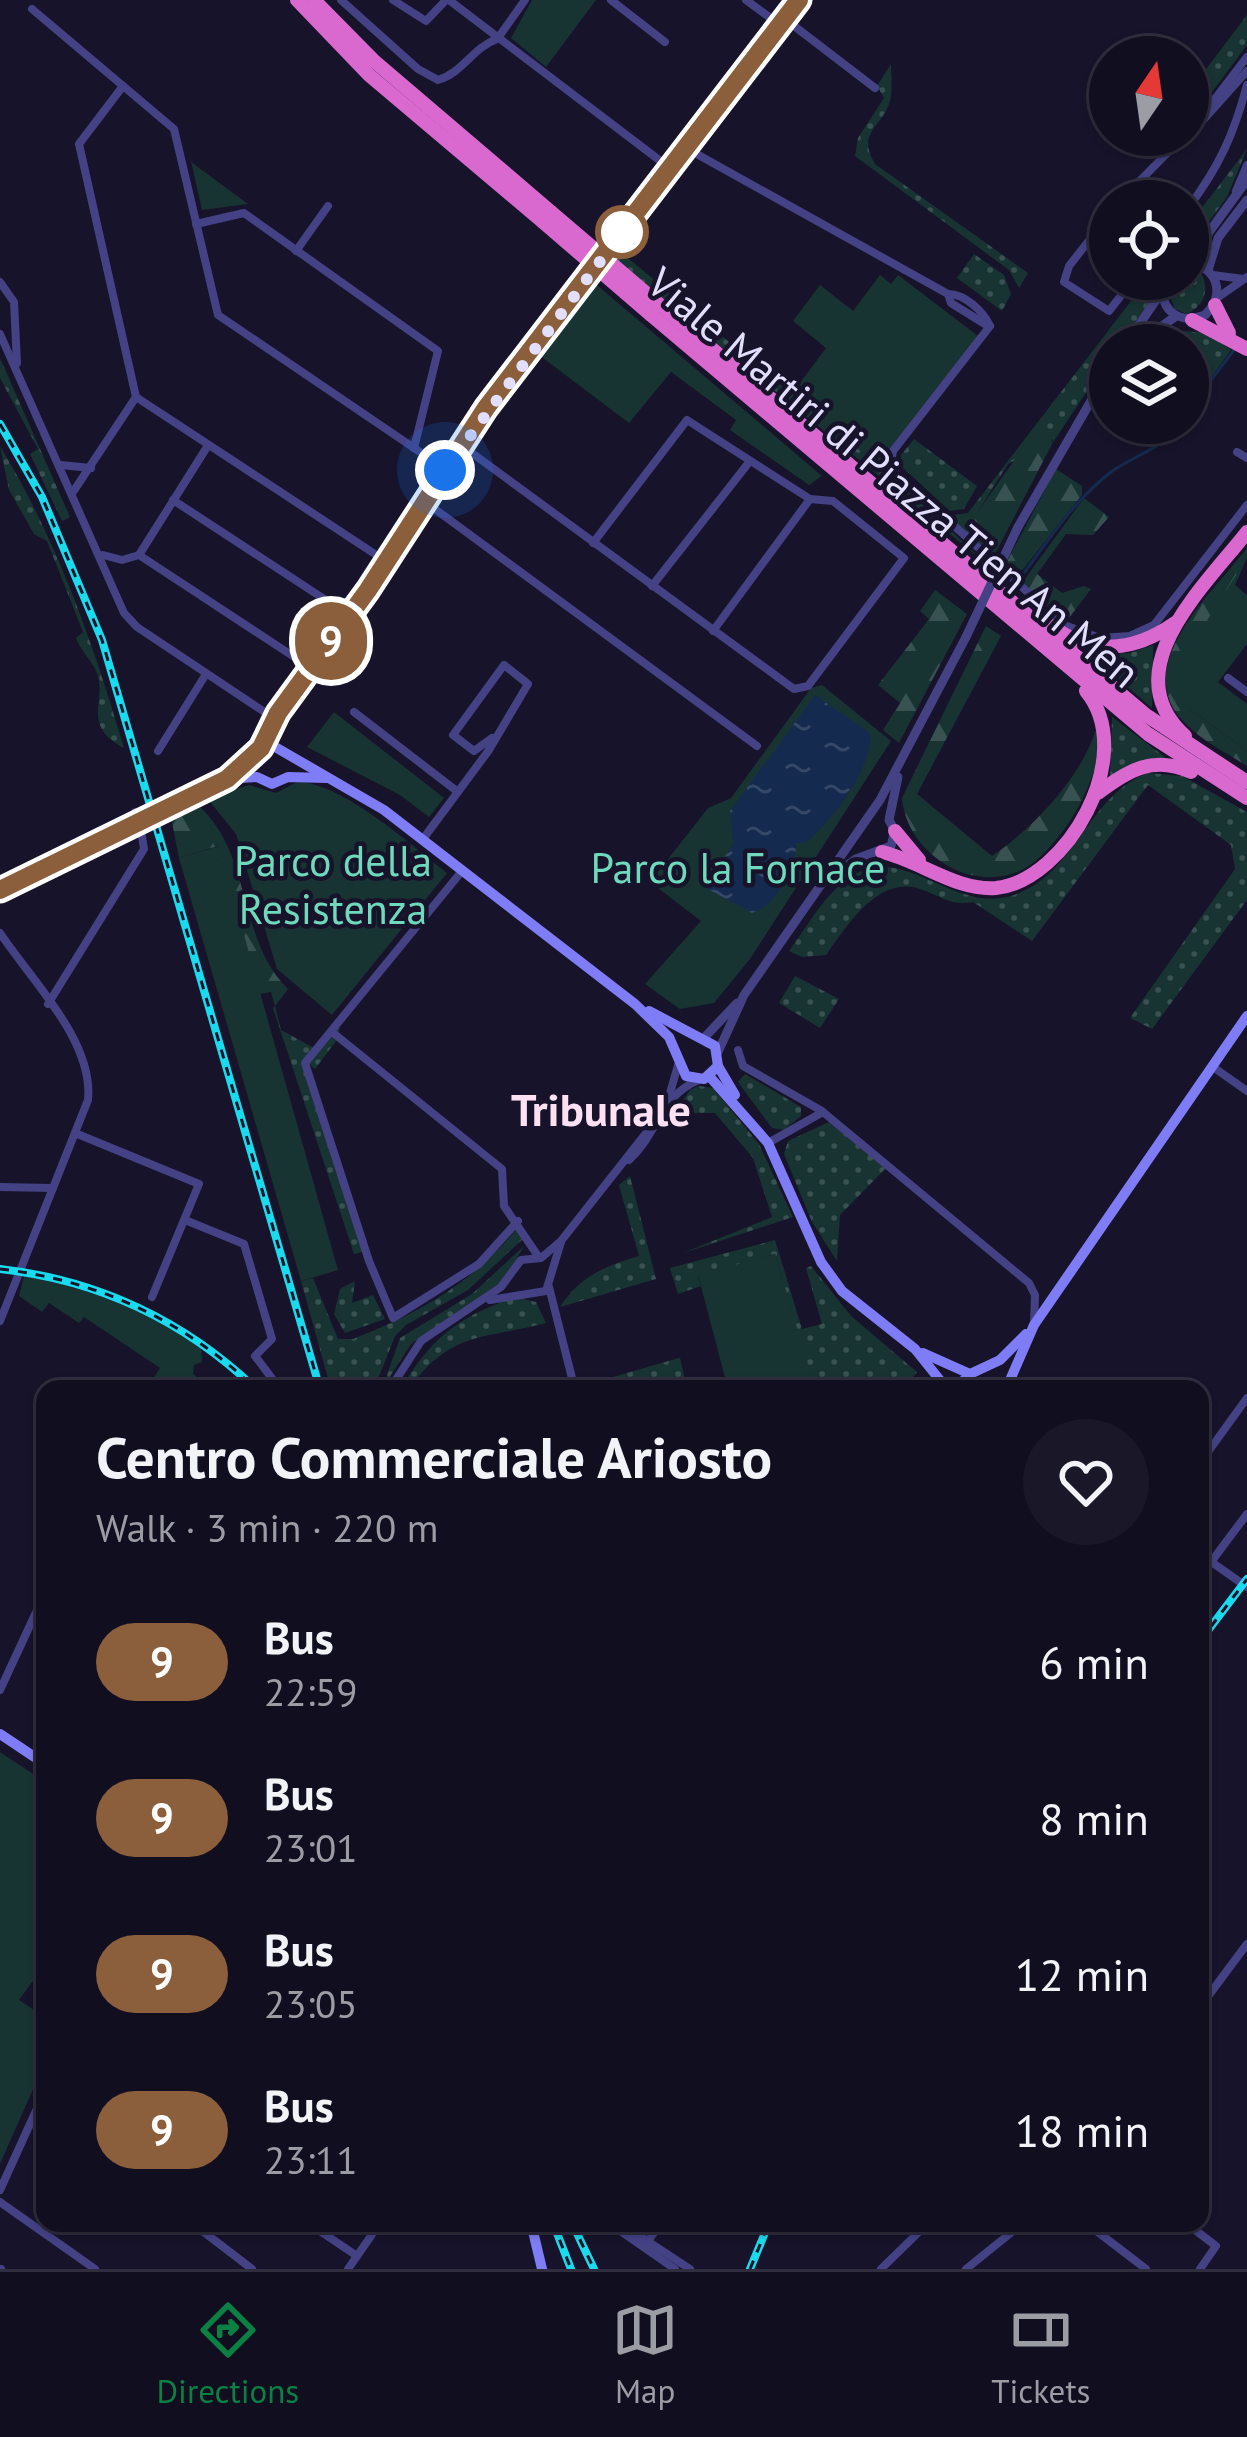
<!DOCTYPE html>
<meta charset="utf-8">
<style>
:root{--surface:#110e20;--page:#1a1729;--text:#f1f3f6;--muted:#9c9ca5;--line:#302e3e;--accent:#0b8043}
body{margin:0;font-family:"PT Sans",sans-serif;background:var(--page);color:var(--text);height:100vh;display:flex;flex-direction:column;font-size:45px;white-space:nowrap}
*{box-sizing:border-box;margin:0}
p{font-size:39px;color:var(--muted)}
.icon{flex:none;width:66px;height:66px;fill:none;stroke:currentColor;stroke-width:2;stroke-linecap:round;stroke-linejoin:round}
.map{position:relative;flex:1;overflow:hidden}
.details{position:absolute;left:36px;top:1380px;width:1173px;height:852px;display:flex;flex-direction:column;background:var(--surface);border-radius:24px;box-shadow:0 3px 9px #0004,0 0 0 3px var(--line)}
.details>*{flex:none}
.badge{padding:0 24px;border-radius:39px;font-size:42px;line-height:78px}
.needle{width:78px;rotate:13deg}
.buttons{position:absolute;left:1089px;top:36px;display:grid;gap:24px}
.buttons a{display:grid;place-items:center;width:120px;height:120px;border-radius:50%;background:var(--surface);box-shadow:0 3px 9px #0004,0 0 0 3px var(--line);font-size:60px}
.you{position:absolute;width:60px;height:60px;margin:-30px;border:9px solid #fff;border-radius:50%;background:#1a73e8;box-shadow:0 0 0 18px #1a73e833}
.map>.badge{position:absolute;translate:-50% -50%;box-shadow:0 0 0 6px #fff}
.round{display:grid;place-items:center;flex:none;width:126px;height:126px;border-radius:63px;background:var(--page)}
.head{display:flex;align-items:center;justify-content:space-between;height:204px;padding:0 60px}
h1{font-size:57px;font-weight:700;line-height:90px}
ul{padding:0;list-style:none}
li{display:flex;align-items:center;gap:36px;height:156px;padding:0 60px}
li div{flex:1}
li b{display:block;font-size:45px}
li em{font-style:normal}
li .badge{min-width:132px;font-weight:700;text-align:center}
.menu{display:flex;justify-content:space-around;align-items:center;height:168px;border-top:3px solid var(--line);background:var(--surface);font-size:33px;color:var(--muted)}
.menu a{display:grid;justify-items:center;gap:6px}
.menu .on{color:var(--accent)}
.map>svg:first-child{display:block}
.grass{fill:url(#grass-dots)}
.forest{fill:url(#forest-firs)}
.park{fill:#173432}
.water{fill:url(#water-ripples)}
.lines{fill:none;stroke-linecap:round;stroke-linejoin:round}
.stream{stroke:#142a4e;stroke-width:3}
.minor{stroke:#444285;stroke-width:8}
.tertiary{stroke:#444285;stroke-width:9}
.secondary{stroke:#7f7df5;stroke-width:10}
.trunk{stroke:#da69cf;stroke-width:14}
.rail-casing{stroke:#1adbed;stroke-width:8}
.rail{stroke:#17132a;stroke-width:3;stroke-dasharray:9;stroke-linecap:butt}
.minor-bridge{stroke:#444285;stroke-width:8}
.tertiary-bridge{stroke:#444285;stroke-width:9}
.trunk-bridge{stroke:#da69cf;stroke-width:14}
.line-casing{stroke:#fff;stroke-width:27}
.line{stroke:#8b5e3c;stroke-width:18}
.walk{stroke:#e2dffd;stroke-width:12;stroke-dasharray:0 21.6}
.stop-dot{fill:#fff;stroke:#8b5e3c;stroke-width:6}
.labels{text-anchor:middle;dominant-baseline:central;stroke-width:9;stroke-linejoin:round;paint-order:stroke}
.street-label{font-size:42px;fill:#e2dffd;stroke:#17132a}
.park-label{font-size:42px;fill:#6fd9bd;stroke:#17132a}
.neighbourhood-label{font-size:45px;font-weight:bold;fill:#fde1f3;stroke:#17132a}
</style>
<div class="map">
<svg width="1247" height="2269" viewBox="0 0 1247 2269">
<defs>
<pattern id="grass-dots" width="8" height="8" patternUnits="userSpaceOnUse" patternTransform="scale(3)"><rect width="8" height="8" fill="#173432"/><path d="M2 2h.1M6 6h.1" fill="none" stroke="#385151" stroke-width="1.8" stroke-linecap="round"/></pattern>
<pattern id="forest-firs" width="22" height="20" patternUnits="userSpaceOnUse" patternTransform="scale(3)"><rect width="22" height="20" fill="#173432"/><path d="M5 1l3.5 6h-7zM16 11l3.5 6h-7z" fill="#385151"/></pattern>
<pattern id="water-ripples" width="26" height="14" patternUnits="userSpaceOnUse" patternTransform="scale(3)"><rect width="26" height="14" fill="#142a4e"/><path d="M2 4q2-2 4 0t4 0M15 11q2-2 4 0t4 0" fill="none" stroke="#364868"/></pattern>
</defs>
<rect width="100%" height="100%" fill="#17132a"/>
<g class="grass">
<path d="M1247,15v30l-55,74 -4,-26z"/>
<path d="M891,64c0,12 2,29 -2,40 -10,26 -32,29 -14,60l153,109 -9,15 -10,-18 -154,-114 3,-18 26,-40 -7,-12z"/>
<path d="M1247,149l-20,48 -39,53v-24z"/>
<path d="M623,254l274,227 91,84 -372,-304z"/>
<path d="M974,254l30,21 7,19 -9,17 -45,-33z"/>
<path d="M1188,271l14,4c8,17 1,31 -15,39l-12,-5 -5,-13 6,-17h12z"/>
<path d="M1148,279h10l-4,17 -35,49h-9v11l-58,88 1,-5 -45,25 -31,49 -4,26 -27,-23 22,-3z"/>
<path d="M1172,330l35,3 24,17 -41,56 -2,-61h-42z"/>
<path d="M0,358l70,159 -8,4 -32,-67 8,-5 -38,-71z"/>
<path d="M914,439l63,47 -13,23 -14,2 -50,-46 1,-10z"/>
<path d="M0,446c57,94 93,197 124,302 -45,-24 -15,-49 -28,-77 -4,-10 -15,-20 -20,-33l7,-6 -36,-91 -13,-7 -25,-44z"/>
<path d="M1153,645l-1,63 -62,-53 40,-2z"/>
<path d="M1112,717l53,40v2l-24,2 -31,16z"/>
<path d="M1148,773l34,3 65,36v88l-95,129 -22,-11 105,-149 -4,-24 -83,-60 -116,156 -59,-39c-24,4 -31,-6 -53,-13 -42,-14 -73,37 -94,66l-24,2 -13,-6c18,-24 34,-54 58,-72 55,-41 106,37 167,16 62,-21 73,-99 134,-122z"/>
<path d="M795,976l44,23 -19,29 -41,-25z"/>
<path d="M275,1006l6,24 35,19 24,-27 -1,15 -24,32 -8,-7 58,189 -11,3 -81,-246z"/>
<path d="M745,1074l56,33v9l-17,14 -12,-2 -34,-46z"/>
<path d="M699,1086l14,2 46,56 34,73 -110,36 89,-36 -19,-59 -38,-45h-23l-8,10 -11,-7 17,-26z"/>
<path d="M829,1122l57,46 -46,47 -3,46 -25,-39 -28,-68 4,-13z"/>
<path d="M630,1176l26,103 -96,28c20,-31 45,-41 79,-51l-20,-71z"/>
<path d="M520,1225l6,11 -58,54 -62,35 -11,11 -21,53h-43l-30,-108 12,-3 25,61h15c66,-26 118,-54 167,-114z"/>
<path d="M775,1240l27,89 20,-5 -16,-56 5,-2 40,50 66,56 -14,17h-89l-39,-135 -77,22 3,10 -23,8 -8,-26z"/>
<path d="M524,1246l-21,35 -92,63 -29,45 18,-51 72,-44z"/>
<path d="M355,1281l-3,22 21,-8 12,24 -40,14 -11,-19 6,-25z"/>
<path d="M515,1297l21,5 10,21c-58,16 -95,6 -137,66h-8c31,-52 56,-71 114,-92z"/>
<path d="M680,1358l7,31 -105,-3 97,-28z"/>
</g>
<g class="forest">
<path d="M1037,428l14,7 1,9 -58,112 -23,-20 6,-23z"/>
<path d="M1056,469l26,17v9l-66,83 -12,-11z"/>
<path d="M1084,498l25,19 -16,18 -27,-1 -29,40 25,19 22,-7 7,3 -25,33 -44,-39z"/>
<path d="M1247,548v10c-32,51 -52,90 -59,150l59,43v15c-20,-13 -45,-25 -62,-43 -57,-56 28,-130 62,-175z"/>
<path d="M935,590l32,24 -68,129 -16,-13 17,-27 -22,-18 51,-66 -9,-8z"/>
<path d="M986,626l15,10 -84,158 75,62c40,-27 90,-79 104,-127l8,4c-9,47 -28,89 -63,123 -51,50 -134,4 -139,-58z"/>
<path d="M193,801c61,48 42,136 95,188l-13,17 -4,-14 -11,2 -42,-148 -39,12 -9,-46z"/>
</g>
<g class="park">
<path d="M532,0h64l-50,67 -35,-29z"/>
<path d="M191,161l4,4 53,39 -46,6z"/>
<path d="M880,275l11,9 7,-9 80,61 -100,129 -87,-70 35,-47 -33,-27 27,-36 33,26z"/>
<path d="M591,280l231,196 -13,9 -79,-55 6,-10 -65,-48 -42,51 -94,-71z"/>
<path d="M1247,558l-12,27 12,10v49l-29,38 29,22v47l-59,-43 -10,-38 16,-12 14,-39z"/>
<path d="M822,685l69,56 -141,218 -36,44 -34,6 -35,-25 56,-63 -51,-39 58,-74 23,-10 80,-110z"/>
<path d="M334,712l110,86 -15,19 -29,-22 -93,-48z"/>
<path d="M297,782c45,0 114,63 150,91l-115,142 -55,-46 -41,-135 -29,-36 42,-13 27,8z"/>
<path d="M219,846l119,424 -37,11 -122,-423z"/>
<path d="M775,1254l38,128 -27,7h-58l-30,-114z"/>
<path d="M24,1276c65,13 122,33 177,70l1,16 -8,3 -1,9 18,15h-64l13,-21 -76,-51 -5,6 -30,-20 -7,9 -23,-16z"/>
<path d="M0,1752l45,30v182l-26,36 26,17v45l-45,102z"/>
</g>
<path class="water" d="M815,695l55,38c5,32 -39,90 -65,110h-9c1,24 -20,63 -44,70l-46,-25 27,-45 -3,-32z"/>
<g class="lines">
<g class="stream">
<path d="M1188,410l46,-60"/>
<path d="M1018,581c28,-37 55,-80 93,-109 25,-18 51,-22 69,-49"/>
</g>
<g class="minor">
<path d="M341,0l77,69 20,11c25,-7 34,-32 59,-41"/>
<path d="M393,0l33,21 20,-21"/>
<path d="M449,0l222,169"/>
<path d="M611,0l54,42"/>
<path d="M746,0l34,25"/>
<path d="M32,9l142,120 44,186 227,154"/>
<path d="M785,19l90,69"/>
<path d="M498,38l27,-38"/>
<path d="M123,86l-44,58 57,253 251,165"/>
<path d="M1204,119l43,-48"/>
<path d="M1192,129l55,-72"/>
<path d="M686,148l262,146c17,0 35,17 42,32"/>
<path d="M1236,191l11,-26"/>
<path d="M1120,201l65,-66"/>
<path d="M1188,208c31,-41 46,-74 59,-123"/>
<path d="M1110,214l-41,52 -5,16 45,29 25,-32"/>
<path d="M196,224l48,-11 194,138 -24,97"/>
<path d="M296,251l32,-45"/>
<path d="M604,256l195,-256"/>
<path d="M1213,275l30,4"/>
<path d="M0,282l14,20 3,61"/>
<path d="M948,294l3,9 37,23"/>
<path d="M1217,298l30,-21"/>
<path d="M990,326l-97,125 -3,17 174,157 36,13 30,-2 24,-11 93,-120"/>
<path d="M0,334l124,279 13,14 126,84"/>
<path d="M461,445l333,244 14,-3 96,-128 -71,-57 -23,-2 -123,-79 -94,123"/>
<path d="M1237,452l10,6"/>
<path d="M61,465l30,3"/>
<path d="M73,492l63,-95"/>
<path d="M173,500l177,116"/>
<path d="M424,501l333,245"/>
<path d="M103,555l19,5 17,-5 68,-108"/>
<path d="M139,555l172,113"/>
<path d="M652,586l98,-125"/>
<path d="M713,631l97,-132"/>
<path d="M1228,678l19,14"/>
<path d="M354,712l104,80"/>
<path d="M261,748l17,-35 109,-151 99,-154 108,-140"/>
<path d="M158,751l48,-77"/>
<path d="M423,839l66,-89 39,-66 -24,-19 -51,70 21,16 18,-13"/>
<path d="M462,871l-157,192 64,198 24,57 86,-54 39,-43"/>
<path d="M0,933c31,47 94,108 88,167l-88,221"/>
<path d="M48,1004l96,-155 -3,-19"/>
<path d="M332,1032l170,137 2,37 34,50"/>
<path d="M738,1050l5,16 79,45"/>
<path d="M1213,1067l34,24"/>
<path d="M668,1100l10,-35"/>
<path d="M75,1133l124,51 -47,113"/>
<path d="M768,1143l55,-31 206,171 6,12 -1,29"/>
<path d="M629,1160c29,-26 31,-65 70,-80"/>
<path d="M0,1187l53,1"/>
<path d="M185,1220l59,24 28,95 -17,17 25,33"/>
<path d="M549,1287l24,95"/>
<path d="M490,1300l56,-9 15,-49"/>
<path d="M390,1389l31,-48 80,-54 20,-27 20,-2 20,-17 93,-118"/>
<path d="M1200,1463l47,-65"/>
<path d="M1200,1554l47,33"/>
<path d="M1211,1562l36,-48"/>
<path d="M0,1690l45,-97"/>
<path d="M1200,2007l47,-63"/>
<path d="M0,2190l45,-99"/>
<path d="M0,2202l95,67"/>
<path d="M192,2223l60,46"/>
<path d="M308,2223l49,33"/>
<path d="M609,2223l66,46"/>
<path d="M620,2223l70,46"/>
<path d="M1086,2223l60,46"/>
<path d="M1186,2223l30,23 -16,23"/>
<path d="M648,2241l13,-18"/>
<path d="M0,2269h1"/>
<path d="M348,2269l32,-46"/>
<path d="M881,2269l47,-46"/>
<path d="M966,2269l57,-46"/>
</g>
<g class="tertiary">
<path d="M1188,261l59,-81"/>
<path d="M1208,270l10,-32 29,-38"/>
<path d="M1164,279c-7,29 13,47 41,36 21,-21 13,-48 -17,-52"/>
<path d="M1125,345l36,-52"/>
<path d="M1136,345l40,-29"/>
<path d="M1018,527l92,-159"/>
<path d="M824,882l32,-23 35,-13 4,-15 -6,-11 9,-43"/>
<path d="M704,1038l33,-35"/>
<path d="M718,1052l26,-57 136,-195 86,-163"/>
</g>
<g class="secondary">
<path d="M227,779l43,-35 114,66 251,194 34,33 17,39 18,3 14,-13"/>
<path d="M0,890l227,-111 30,-2 15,7 16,-7 38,1"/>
<path d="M649,1011l66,35 3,20 17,29"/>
<path d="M710,1077l58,66 53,119 21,29 73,58 32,40"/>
<path d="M923,1353l47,21"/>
<path d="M1007,1387l27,-62 213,-309"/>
<path d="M955,1389l15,-15 30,-14 26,-26"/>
<path d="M0,1734l45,30"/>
<path d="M531,2223l11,46"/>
</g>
<g class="trunk">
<path d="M297,0l72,75 174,147"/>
<path d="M314,0l59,60 178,152"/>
<path d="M660,305l486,410 101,67"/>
<path d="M1215,305l14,28"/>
<path d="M651,315l497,419 99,64"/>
<path d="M1192,320l55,29"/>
<path d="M1052,626c41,31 83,25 123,-3"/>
<path d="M1185,736c-72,-66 19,-149 62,-204"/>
<path d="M1098,793c30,-23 56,-38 93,-21"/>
<path d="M895,831l24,29"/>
<path d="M882,852c39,9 74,39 114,36 70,-7 143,-133 90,-197"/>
</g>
<defs>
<g id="rail">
<path d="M0,424l42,73 60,143 218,749"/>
<path d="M0,1269c98,11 185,52 256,120"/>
<path d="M1200,1641l47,-62"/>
<path d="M553,2223l18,46"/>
<path d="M572,2223l22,46"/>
<path d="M750,2269l19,-46"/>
</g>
</defs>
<use href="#rail" class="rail-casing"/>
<use href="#rail" class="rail"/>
<path class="minor-bridge" d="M135,812l6,18"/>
<path class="tertiary-bridge" d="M966,637l52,-110"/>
<g class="trunk-bridge">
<path d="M551,212l109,93"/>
<path d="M543,222l108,93"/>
</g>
</g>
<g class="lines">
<defs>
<path id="line" d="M0,890l227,-111 34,-31 17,-35 90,-123 118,-182 313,-408"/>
</defs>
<use href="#line" class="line-casing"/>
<use href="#line" class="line"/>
<path class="walk" d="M445,470l177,-238"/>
</g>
<circle class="stop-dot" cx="622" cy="232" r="24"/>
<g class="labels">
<g class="street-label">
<text transform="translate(894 477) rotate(40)">Viale Martiri di Piazza Tien An Men</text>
</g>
<g class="park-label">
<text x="333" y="860">Parco della<tspan x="333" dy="48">Resistenza</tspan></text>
<text x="738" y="867">Parco la Fornace</text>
</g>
<g class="neighbourhood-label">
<text x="601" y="1109">Tribunale</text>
</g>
</g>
</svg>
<div class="buttons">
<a><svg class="needle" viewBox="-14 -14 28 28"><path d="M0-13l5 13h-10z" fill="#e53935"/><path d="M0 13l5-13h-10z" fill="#9c9ca5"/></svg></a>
<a><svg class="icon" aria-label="locate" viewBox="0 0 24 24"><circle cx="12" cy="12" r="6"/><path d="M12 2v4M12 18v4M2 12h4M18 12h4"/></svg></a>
<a><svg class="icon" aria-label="layers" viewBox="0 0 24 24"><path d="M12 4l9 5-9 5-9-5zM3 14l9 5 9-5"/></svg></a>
</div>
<div class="you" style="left:445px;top:470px"></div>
<b class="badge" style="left:331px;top:641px;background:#8b5e3c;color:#fff">9</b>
<section class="details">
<div class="head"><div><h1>Centro Commerciale Ariosto</h1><p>Walk · 3 min · 220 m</p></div><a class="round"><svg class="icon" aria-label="heart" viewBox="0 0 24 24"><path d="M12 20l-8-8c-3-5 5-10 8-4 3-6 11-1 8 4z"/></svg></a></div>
<ul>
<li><span class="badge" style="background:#8b5e3c;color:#fff">9</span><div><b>Bus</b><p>22:59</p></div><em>6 min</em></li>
<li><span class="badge" style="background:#8b5e3c;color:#fff">9</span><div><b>Bus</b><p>23:01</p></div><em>8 min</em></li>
<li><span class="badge" style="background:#8b5e3c;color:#fff">9</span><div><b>Bus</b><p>23:05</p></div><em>12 min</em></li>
<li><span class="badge" style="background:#8b5e3c;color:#fff">9</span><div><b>Bus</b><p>23:11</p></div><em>18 min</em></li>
</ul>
</section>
</div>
<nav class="menu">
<a class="on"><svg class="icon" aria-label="directions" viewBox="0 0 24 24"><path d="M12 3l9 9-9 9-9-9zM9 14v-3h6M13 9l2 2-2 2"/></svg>Directions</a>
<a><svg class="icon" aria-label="map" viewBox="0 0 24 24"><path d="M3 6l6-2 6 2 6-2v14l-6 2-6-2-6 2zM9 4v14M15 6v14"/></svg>Map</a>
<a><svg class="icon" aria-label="tickets" viewBox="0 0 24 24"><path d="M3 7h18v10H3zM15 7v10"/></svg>Tickets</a>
</nav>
